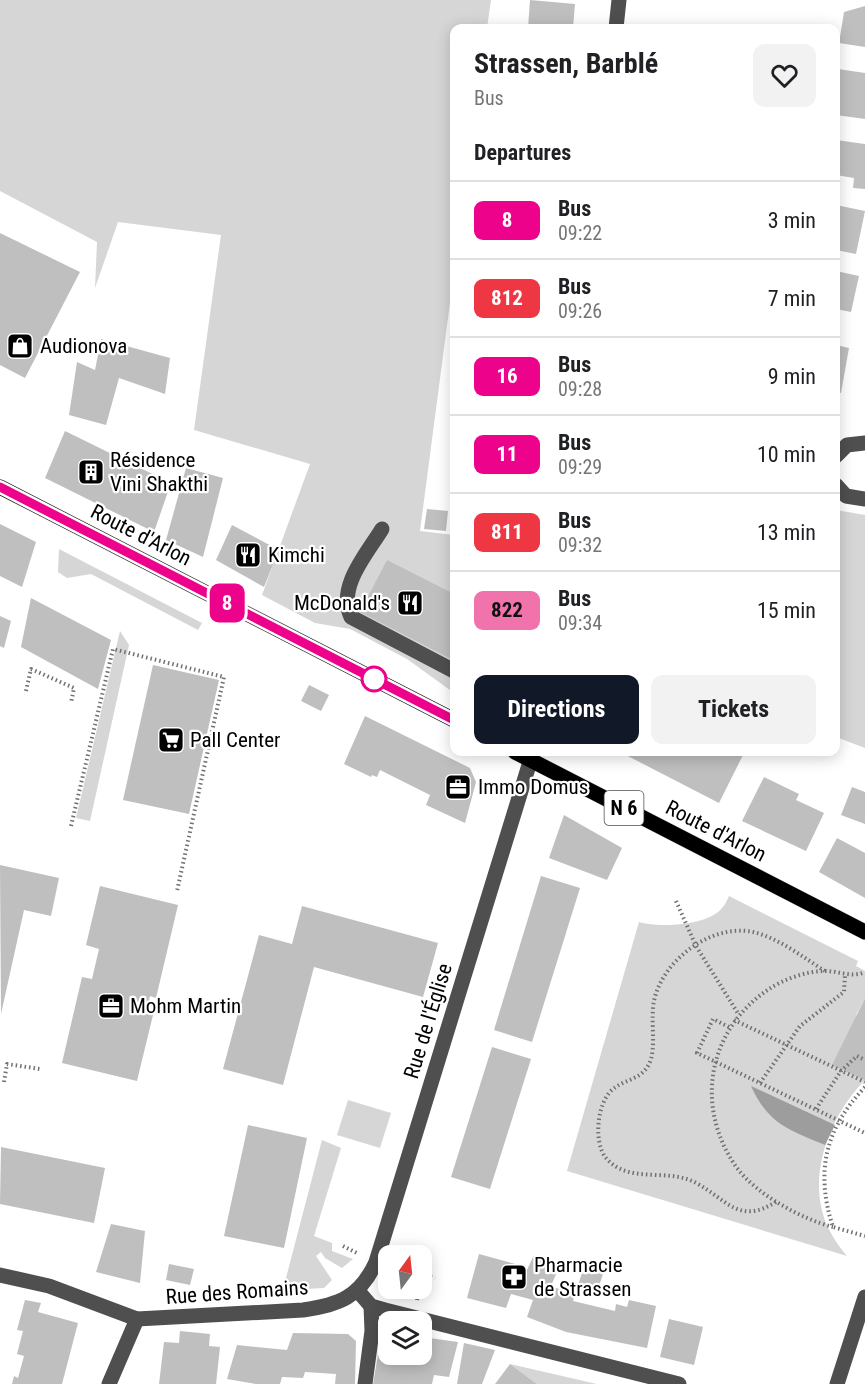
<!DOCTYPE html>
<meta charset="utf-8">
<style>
:root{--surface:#fff;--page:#f2f2f2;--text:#202124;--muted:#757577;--line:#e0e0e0;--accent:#111827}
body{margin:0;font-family:"Roboto Condensed",sans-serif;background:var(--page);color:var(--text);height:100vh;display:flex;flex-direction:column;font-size:22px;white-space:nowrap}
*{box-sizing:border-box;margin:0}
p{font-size:20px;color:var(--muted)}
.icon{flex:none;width:33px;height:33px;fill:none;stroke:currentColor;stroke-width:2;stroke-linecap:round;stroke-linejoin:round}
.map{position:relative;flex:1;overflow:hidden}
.details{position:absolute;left:450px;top:24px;width:390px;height:732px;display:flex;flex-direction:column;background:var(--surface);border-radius:12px;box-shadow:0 3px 15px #0003}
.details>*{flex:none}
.badge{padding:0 12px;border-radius:9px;font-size:21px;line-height:39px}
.needle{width:39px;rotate:15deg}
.fabs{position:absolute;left:378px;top:1245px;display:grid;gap:12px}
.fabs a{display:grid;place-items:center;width:54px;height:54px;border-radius:12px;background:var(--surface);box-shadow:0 3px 15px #0003;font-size:30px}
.map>.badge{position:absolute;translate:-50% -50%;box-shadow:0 0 0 3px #fff}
h2{padding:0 24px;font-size:22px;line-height:54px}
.round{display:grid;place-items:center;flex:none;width:63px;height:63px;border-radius:12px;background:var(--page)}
.overview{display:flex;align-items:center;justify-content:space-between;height:102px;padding:0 24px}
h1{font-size:28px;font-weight:700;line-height:45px}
.cta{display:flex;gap:12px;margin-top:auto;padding:12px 24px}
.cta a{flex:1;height:69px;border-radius:12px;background:var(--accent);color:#fff;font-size:24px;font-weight:700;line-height:69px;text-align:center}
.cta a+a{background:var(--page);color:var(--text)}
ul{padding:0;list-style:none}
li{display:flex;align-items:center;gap:18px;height:78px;padding:0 24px;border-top:2px solid var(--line)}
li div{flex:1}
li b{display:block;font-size:22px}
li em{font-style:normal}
li .badge{min-width:66px;font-weight:700;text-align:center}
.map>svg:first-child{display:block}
.green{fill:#d6d6d6}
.water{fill:#9d9d9d}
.building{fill:#bfbfbf}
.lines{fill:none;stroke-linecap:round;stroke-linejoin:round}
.major-casing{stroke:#dbdbdb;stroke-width:16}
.path{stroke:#717171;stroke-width:4;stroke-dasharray:1.5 3;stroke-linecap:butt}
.minor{stroke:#4f4f4f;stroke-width:15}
.major{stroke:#000;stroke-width:15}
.line-casing{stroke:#fff;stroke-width:14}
.line{stroke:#ed028c;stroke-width:9}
.stop-dot{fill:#fff;stroke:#ed028c;stroke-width:3}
.labels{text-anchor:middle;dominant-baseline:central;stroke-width:4.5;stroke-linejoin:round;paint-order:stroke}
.shield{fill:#fff;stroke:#4c4c4c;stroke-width:1.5}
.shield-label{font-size:20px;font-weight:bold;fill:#000}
.poi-label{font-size:21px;fill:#000;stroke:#fff;text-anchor:start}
.street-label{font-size:21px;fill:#000;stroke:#fff}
</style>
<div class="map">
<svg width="865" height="1384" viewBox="0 0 865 1384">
<rect width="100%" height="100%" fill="#fff"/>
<g class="green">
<path d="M0,0h491l-4,28h-33v244l-34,259 34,4v158l-47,-34 -57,-30 -35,-6 -53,-28 48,-131 -116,-34 27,-195 -103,-13 -23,66 2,-46 -97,-51z"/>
<path d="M836,510l29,5v233l-29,-11z"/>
<path d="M59,549l143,74 -4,7 -107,-56 -24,4 -9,-6z"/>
<path d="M120,631l9,14 -39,176 -14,-3z"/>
<path d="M729,896l129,65 -2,5 9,5v27l-9,17 9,5v60c-37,37 -62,104 -34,153 4,8 10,16 16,23l-280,-85 72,-249c20,6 69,4 83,-14 3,-3 5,-8 7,-12z"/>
<path d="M348,1100l43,13 -11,35 -43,-13z"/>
<path d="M322,1140l19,8 -27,88 18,7v8l21,8 -11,9 -17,-10 -4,-6 -5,4 16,24 -8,8 -35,2 -3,-12z"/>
<path d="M510,1364l87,20h-60z"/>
</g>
<path class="water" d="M751,1086l84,39 -10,20c-36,-15 -57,-21 -74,-59z"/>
<g class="building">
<path d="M530,0l45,4 -2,24h-45z"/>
<path d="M865,6v41l-26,-4 5,-31z"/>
<path d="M838,69l27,4v46l-29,-4z"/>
<path d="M836,140l29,4v45l-12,-1 1,-10 -18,-3z"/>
<path d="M836,205l29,6 -9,43 -20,-4z"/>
<path d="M0,233l80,39 -55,106 -25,-13z"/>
<path d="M836,271l23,5 -8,36 -15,-3z"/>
<path d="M101,339l69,19 -5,36 -46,-16 -13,47 -37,-10 8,-53 18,8z"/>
<path d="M836,345l13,3 -8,45 -5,-1z"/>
<path d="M65,431l106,52 -17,49 -109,-54z"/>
<path d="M186,468l37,10 -20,79 -37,-17z"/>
<path d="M427,509l21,2 -2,20 -22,-2z"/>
<path d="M0,524l36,18 -14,45 -22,-11z"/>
<path d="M232,525l47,25 -15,37 -48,-27z"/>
<path d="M387,560l67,34v59l-3,6 -91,-47z"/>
<path d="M31,598l80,42 -13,49 -77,-42z"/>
<path d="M0,616l11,5 -7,27 -4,-2z"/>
<path d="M153,665l66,15 -30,134 -66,-14z"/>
<path d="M309,685l20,10 -8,16 -20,-10z"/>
<path d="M365,716l105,52 6,14 -11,41 -39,-18 4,-10 -50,-25 -3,7 -5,-2 -1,2 -27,-13z"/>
<path d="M620,752h115l8,3 -24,48z"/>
<path d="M764,777l35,17 -3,6 28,13 -18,38 -64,-30z"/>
<path d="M852,787l13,5v32l-24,-9z"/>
<path d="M564,815l58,33 -15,32 -58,-22z"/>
<path d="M837,838l28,15v45l-46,-26z"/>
<path d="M0,865l59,13 -8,38 -27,-6 -23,104z"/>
<path d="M541,876l39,12 -48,154 -38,-12z"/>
<path d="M100,886l78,19 -22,93 -6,-2 -4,18 7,1 -16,66 -75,-18 20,-86 10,2 7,-30 -13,-4z"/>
<path d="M302,906l136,37 -15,54 -109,-30 -31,118 -60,-16 36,-134 33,9z"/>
<path d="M865,998v82l-33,-15z"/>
<path d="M492,1047l39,12 -41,130 -39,-12z"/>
<path d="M248,1125l59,13 -23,110 -60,-12z"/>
<path d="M1,1147l104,21 -11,55 -94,-19z"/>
<path d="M111,1224l34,7 -5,52 -44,-11z"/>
<path d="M479,1254l40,11 -1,5 8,2 8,-17 15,5 -1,4 11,3 -8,19 24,9 -2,6 42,10 1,-7 11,3 2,-7 27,6 -9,42 -81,-16 -39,-15 6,-17 -22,-6 -5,14 -39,-10z"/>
<path d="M169,1264l25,5 -4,16 -24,-5z"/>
<path d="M585,1264l19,7 -8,24 -19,-7z"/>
<path d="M25,1300l16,3 -3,9 40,11 -16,61h-50l2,-8 4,2 6,-22 -7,-2 6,-23 -6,-1z"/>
<path d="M669,1319l34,8 -9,38 -34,-8z"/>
<path d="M180,1331l30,3 -1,12 11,1 -4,37h-57l5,-42 15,1z"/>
<path d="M382,1331l6,1v22h34v-17l36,5 -9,35 -15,-2 -2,9h-59z"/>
<path d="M293,1333l55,1 8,7 -1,43h-20l1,-10 -31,-2 -2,6 -21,-1 -2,7h-24l-29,-5 10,-34 50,5z"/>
<path d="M464,1343l31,7 -13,34h-25z"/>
<path d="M510,1364l27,20h-42z"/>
</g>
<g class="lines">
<defs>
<g id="major">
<path d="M0,487l454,233"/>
<path d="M515,752l350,180"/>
</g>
</defs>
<use href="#major" class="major-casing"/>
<g class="path">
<path d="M26,691l5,-22 43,19 -3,15"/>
<path d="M71,826l42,-177 111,28 -47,214"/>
<path d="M676,901l20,45 43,69"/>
<path d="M734,1020l131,62"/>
<path d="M729,1027l-16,-8 -16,34 168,80"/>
<path d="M4,1082l3,-18 33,5"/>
<path d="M760,1083l40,-57 44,-34 1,-17"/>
<path d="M865,1087c-40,42 -50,85 -32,140l32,9"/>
<path d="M816,1109l25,-38 16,-15 8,4"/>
<path d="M776,1202c-38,23 -48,-2 -80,-19 -28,-16 -67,2 -90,-25 -13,-16 -9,-56 7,-69 12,-10 28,-9 36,-25 8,-15 1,-45 5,-63 8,-40 57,-78 99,-69 26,6 51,26 72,39"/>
<path d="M833,1227c-31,-8 -76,-32 -96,-59 -43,-60 -30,-138 32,-179 15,-10 38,-18 56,-18 14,0 26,7 40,1"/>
<path d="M343,1246l16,8"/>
<path d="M422,1274l13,4"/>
<path d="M417,1300l2,-12"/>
</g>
<g class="minor">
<path d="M616,28l3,-28"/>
<path d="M836,456l11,-11 18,-2"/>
<path d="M836,485l10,11 19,3"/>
<path d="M382,529c-16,26 -45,58 -31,88l103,54"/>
<path d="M0,1275l49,11 88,33 166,-9c36,-5 57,-13 73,-48l157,-510"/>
<path d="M358,1291l13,15 14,4 294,74"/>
<path d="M109,1384l28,-65"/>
<path d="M365,1384l7,-53 -1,-25"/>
<path d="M837,1384l28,-87"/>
</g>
<use href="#major" class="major"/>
</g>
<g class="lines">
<defs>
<path id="line" d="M0,487l454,233"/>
</defs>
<use href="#line" class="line-casing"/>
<use href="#line" class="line"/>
</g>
<defs>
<symbol id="shop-square" viewBox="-11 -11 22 22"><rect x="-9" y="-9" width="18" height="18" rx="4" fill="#000" stroke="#fff"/><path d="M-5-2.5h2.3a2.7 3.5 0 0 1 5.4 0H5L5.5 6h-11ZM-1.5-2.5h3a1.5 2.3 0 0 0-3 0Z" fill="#fff"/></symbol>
<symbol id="building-square" viewBox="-11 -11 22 22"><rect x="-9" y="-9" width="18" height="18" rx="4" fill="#000" stroke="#fff"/><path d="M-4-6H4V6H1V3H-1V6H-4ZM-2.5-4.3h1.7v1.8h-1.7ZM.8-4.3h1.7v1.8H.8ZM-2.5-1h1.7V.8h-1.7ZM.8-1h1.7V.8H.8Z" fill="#fff"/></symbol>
<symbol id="restaurant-square" viewBox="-11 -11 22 22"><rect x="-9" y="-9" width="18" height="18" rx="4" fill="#000" stroke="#fff"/><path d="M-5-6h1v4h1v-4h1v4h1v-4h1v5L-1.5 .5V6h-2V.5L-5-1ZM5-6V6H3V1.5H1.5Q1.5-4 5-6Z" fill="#fff"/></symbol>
<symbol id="supermarket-square" viewBox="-11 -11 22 22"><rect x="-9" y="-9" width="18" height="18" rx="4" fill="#000" stroke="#fff"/><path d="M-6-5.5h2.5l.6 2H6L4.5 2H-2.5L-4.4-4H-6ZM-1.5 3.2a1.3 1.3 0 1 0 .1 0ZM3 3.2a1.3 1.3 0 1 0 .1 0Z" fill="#fff"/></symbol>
<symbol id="office-square" viewBox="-11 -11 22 22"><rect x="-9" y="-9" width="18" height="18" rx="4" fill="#000" stroke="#fff"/><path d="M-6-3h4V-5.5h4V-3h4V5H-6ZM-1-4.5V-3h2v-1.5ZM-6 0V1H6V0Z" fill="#fff"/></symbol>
<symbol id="pharmacy-square" viewBox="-11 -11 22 22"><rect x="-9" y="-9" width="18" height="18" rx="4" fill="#000" stroke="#fff"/><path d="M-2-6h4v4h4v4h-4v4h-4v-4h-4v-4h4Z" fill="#fff"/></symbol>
</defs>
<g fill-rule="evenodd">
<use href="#shop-square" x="5" y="331" width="30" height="30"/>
<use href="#building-square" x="76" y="457" width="30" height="30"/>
<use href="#restaurant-square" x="233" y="540" width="30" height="30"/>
<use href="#restaurant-square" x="395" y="588" width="30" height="30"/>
<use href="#supermarket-square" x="156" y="725" width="30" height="30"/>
<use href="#office-square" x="443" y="772" width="30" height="30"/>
<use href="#office-square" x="96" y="991" width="30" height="30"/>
<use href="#pharmacy-square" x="499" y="1262" width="30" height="30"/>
</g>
<circle class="stop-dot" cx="374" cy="679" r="12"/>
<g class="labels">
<rect class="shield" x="604.5" y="791" width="39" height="34" rx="4.5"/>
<g class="shield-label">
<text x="624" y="808">N 6</text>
</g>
<g class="poi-label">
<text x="40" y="346">Audionova</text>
<text x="110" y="460">Résidence<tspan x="110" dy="24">Vini Shakthi</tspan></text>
<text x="268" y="555">Kimchi</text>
<text x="390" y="603" text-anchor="end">McDonald's</text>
<text x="190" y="740">Pall Center</text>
<text x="478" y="787">Immo Domus</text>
<text x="130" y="1006">Mohm Martin</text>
<text x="534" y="1265">Pharmacie<tspan x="534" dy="24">de Strassen</tspan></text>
</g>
<g class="street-label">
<text transform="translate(141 535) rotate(27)">Route d'Arlon</text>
<text transform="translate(716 831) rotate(27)">Route d'Arlon</text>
<text transform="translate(428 1021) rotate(-73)">Rue de l'Église</text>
<text transform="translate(237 1292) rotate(-4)">Rue des Romains</text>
</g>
</g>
</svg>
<div class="fabs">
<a><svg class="needle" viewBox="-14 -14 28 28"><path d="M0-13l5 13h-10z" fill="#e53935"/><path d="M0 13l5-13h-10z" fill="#757577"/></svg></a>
<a><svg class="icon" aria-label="layers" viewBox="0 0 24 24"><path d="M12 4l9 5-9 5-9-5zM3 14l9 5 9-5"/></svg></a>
</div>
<b class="badge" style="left:227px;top:603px;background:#ed028c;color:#fff">8</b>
<section class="details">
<div class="overview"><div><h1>Strassen, Barblé</h1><p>Bus</p></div><a class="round"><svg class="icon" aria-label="heart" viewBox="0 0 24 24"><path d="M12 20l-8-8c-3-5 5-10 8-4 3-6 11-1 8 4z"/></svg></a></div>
<h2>Departures</h2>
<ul>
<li><span class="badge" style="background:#ed028c;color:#fff">8</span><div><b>Bus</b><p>09:22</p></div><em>3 min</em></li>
<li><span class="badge" style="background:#ef3744;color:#fff">812</span><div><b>Bus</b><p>09:26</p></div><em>7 min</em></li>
<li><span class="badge" style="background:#ed028c;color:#fff">16</span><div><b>Bus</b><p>09:28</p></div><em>9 min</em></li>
<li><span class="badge" style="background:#ed028c;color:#fff">11</span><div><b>Bus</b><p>09:29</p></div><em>10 min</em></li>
<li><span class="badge" style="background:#ef3744;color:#fff">811</span><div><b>Bus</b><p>09:32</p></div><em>13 min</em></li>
<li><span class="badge" style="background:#f173ac;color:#111">822</span><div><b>Bus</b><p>09:34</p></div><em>15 min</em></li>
</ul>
<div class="cta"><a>Directions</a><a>Tickets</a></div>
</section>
</div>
